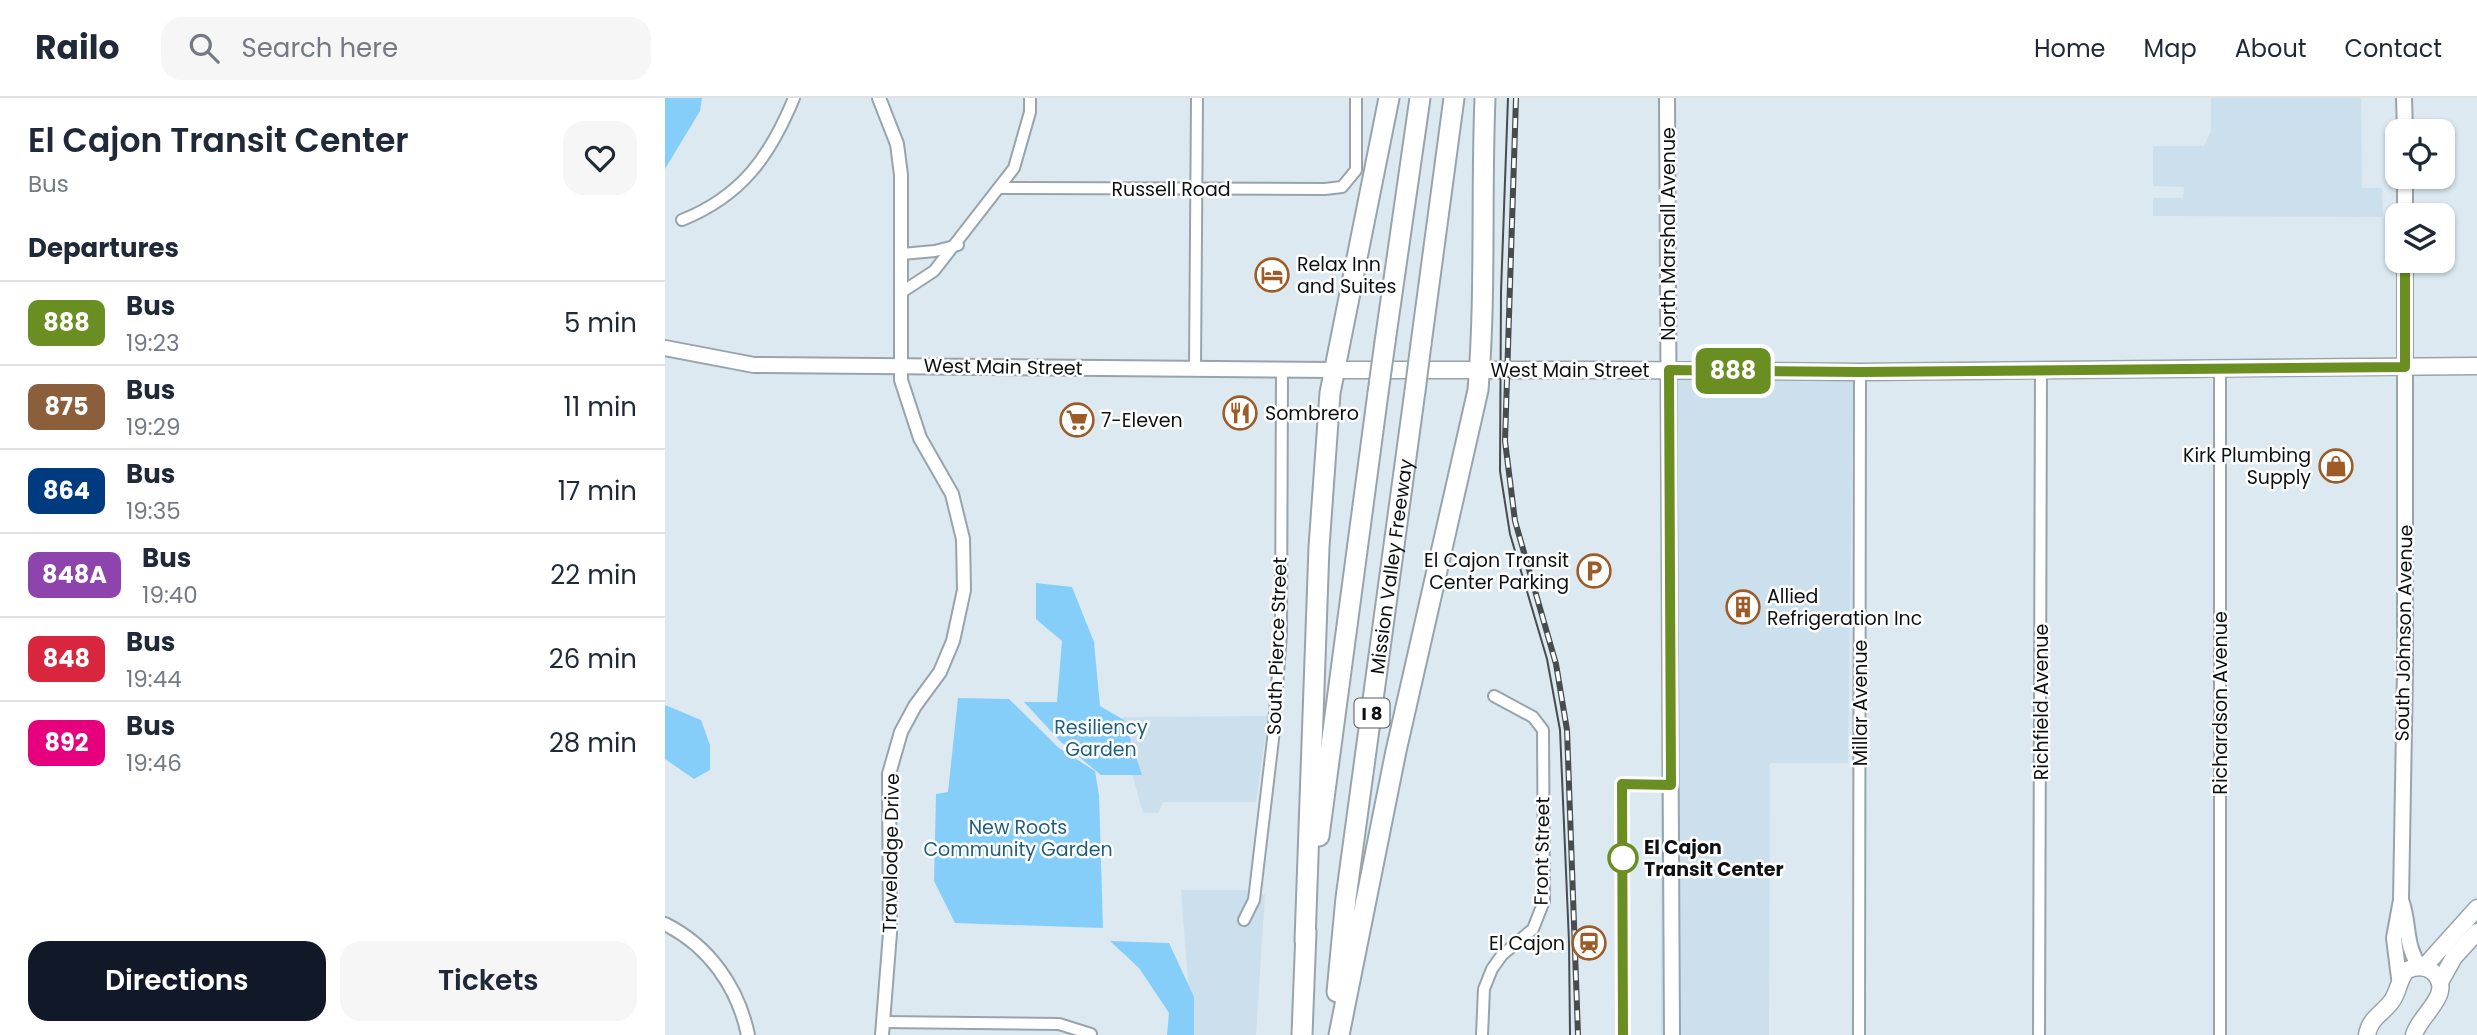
<!DOCTYPE html>
<style>
:root{--surface:#fff;--page:#f6f6f7;--text:#1f2937;--muted:#747a83;--line:#e0e1e3;--accent:#111827}
body{margin:0;font-family:Poppins,sans-serif;background:var(--page);color:var(--text);height:100vh;display:flex;flex-direction:column;font-size:26px;white-space:nowrap}
*{box-sizing:border-box;margin:0}
p{font-size:23px;color:var(--muted)}
.icon{flex:none;width:38px;height:38px;fill:none;stroke:currentColor;stroke-width:2;stroke-linecap:round;stroke-linejoin:round}
.map{position:relative;flex:1;overflow:hidden}
.panel{display:flex;flex-direction:column;background:var(--surface);width:665px}
.panel>*{flex:none}
.badge{padding:0 14px;border-radius:10px;font-size:24px;line-height:46px}
.tools{position:absolute;left:1720px;top:21px;display:grid;gap:14px}
.tools a{display:grid;place-items:center;width:70px;height:70px;border-radius:14px;background:var(--surface);box-shadow:0 2px 5px #0004;font-size:35px}
.map>.badge{position:absolute;translate:-50% -50%;box-shadow:0 0 0 4px #fff}
h2{padding:0 28px;font-size:26px;line-height:63px}
.round{display:grid;place-items:center;flex:none;width:74px;height:74px;border-radius:21px;background:var(--page)}
.overview{display:flex;align-items:center;justify-content:space-between;height:119px;padding:0 28px}
h1{font-size:33px;font-weight:600;line-height:52px}
.action{display:flex;gap:14px;margin-top:auto;padding:14px 28px}
.action a{flex:1;height:80px;border-radius:21px;background:var(--accent);color:#fff;font-size:28px;font-weight:600;line-height:80px;text-align:center}
.action a+a{background:var(--page);color:var(--text)}
ul{padding:0;list-style:none}
li{display:flex;align-items:center;gap:21px;height:84px;padding:0 28px;border-top:2px solid var(--line)}
li div{flex:1}
li b{display:block;font-size:26px}
li em{font-style:normal}
li .badge{min-width:77px;font-weight:700;text-align:center}
header{display:flex;align-items:center;gap:42px;box-sizing:border-box;height:98px;padding:0 35px;background:var(--surface);border-bottom:2px solid var(--line)}
header strong{font-size:33px}
nav{display:flex;gap:38px;margin-inline-start:auto;font-size:24px}
.search{width:490px;height:63px;background:var(--page);display:flex;align-items:center;gap:18px;box-sizing:border-box;padding:0 24px;border-radius:21px;color:var(--muted);font-size:26px}
main{display:flex;flex:1;min-height:0}
.map>svg:first-child{display:block}
.built{fill:#ccdfec}
.green{fill:#86cefa}
.lines{fill:none;stroke-linecap:round;stroke-linejoin:round}
.minor-casing{stroke:#98a4ab;stroke-width:14}
.tertiary-casing{stroke:#98a4ab;stroke-width:16}
.secondary-casing{stroke:#98a4ab;stroke-width:18}
.primary-casing{stroke:#98a4ab;stroke-width:19}
.motorway-casing{stroke:#98a4ab;stroke-width:23}
.minor{stroke:#fff;stroke-width:10}
.tertiary{stroke:#fff;stroke-width:12}
.secondary{stroke:#fff;stroke-width:14}
.primary{stroke:#fff;stroke-width:16}
.motorway{stroke:#fff;stroke-width:19}
.tram{stroke:#464c50;stroke-width:2}
.rail-casing{stroke:#464c50;stroke-width:6}
.rail{stroke:#fff;stroke-width:3.5;stroke-dasharray:10;stroke-linecap:butt}
.motorway-bridge-casing{stroke:#98a4ab;stroke-width:23;stroke-linecap:butt}
.motorway-bridge{stroke:#fff;stroke-width:19}
.line-casing{stroke:#fff;stroke-width:16}
.line{stroke:#6b8e23;stroke-width:10}
.stop-dot{fill:#fff;stroke:#6b8e23;stroke-width:3.5}
.labels{text-anchor:middle;dominant-baseline:central;stroke-width:5;stroke-linejoin:round;paint-order:stroke}
.shield{fill:#fff;stroke:#56585a;stroke-width:2}
.shield-label{font-size:18px;font-weight:bold;fill:#0d1113}
.street-label{font-size:19px;fill:#0d1113;stroke:#fff}
.poi-label{font-size:19px;fill:#0d1113;stroke:#fff;text-anchor:start}
.park-label{font-size:19px;fill:#1f5e7f;stroke:#fff}
.stop-label{font-size:19px;font-weight:bold;fill:#0d1113;stroke:#fff;text-anchor:start}
</style>
<header>
<strong>Railo</strong>
<div class="search"><svg class="icon" aria-label="search" viewBox="0 0 24 24"><circle cx="10" cy="10" r="6"/><path d="M15 15l6 6"/></svg>Search here</div>
<nav><a>Home</a><a>Map</a><a>About</a><a>Contact</a></nav>
</header>
<main>
<section class="panel">
<div class="overview"><div><h1>El Cajon Transit Center</h1><p>Bus</p></div><a class="round"><svg class="icon" aria-label="heart" viewBox="0 0 24 24"><path d="M12 20l-8-8c-3-5 5-10 8-4 3-6 11-1 8 4z"/></svg></a></div>
<h2>Departures</h2>
<ul>
<li><span class="badge" style="background:#6b8e23;color:#fff">888</span><div><b>Bus</b><p>19:23</p></div><em>5 min</em></li>
<li><span class="badge" style="background:#8b5e3c;color:#fff">875</span><div><b>Bus</b><p>19:29</p></div><em>11 min</em></li>
<li><span class="badge" style="background:#003b80;color:#fff">864</span><div><b>Bus</b><p>19:35</p></div><em>17 min</em></li>
<li><span class="badge" style="background:#8e44ad;color:#fff">848A</span><div><b>Bus</b><p>19:40</p></div><em>22 min</em></li>
<li><span class="badge" style="background:#d7263d;color:#fff">848</span><div><b>Bus</b><p>19:44</p></div><em>26 min</em></li>
<li><span class="badge" style="background:#e6007e;color:#fff">892</span><div><b>Bus</b><p>19:46</p></div><em>28 min</em></li>
</ul>
<div class="action"><a>Directions</a><a>Tickets</a></div>
</section>
<div class="map">
<svg width="1812" height="937" viewBox="0 0 1812 937">
<rect width="100%" height="100%" fill="#dce9f1"/>
<g class="built">
<path d="M1546,0h150l1,90h20l1,29 -230,-1v-18h30l1,-11 -31,-1v-40h51l7,-15z"/>
<path d="M1188,278l-5,387h-78l-1,272h-108v-656z"/>
<path d="M603,618l-12,86h-93l-5,11h-15l-25,-90 6,-6z"/>
<path d="M516,792h67l17,5 -9,140h-68l2,-28z"/>
</g>
<g class="green">
<path d="M0,0h37l-2,13 -35,58z"/>
<path d="M371,485l36,4 22,55 6,64 24,14 18,55h-41l-40,-33 -37,-40h33l5,-61 -26,-22z"/>
<path d="M293,600l51,1 50,49 36,23 4,24 4,133 -148,-5 -21,-42 2,-87 12,-2z"/>
<path d="M0,607l36,15 9,25v25l-16,9 -29,-20z"/>
<path d="M445,843l59,2 25,54v38h-27l2,-22 -30,-45z"/>
</g>
<g class="lines">
<defs>
<g id="minor">
<path d="M335,90l325,1 17,-2 14,-17v-72"/>
<path d="M17,122c60,-24 88,-64 112,-122"/>
<path d="M237,156l33,-3 23,-6"/>
<path d="M237,194l32,-21 80,-103 16,-56v-14"/>
<path d="M530,271l2,-271"/>
<path d="M1555,272v665"/>
<path d="M579,822l10,-20 19,-161 8,-105 1,-265"/>
<path d="M218,924l176,2 32,10"/>
<path d="M817,937l2,-46 8,-20 10,-14 31,-26 11,-28 -1,-171 -10,-13 -39,-21"/>
<path d="M1194,937l1,-663"/>
<path d="M1374,937l2,-667"/>
</g>
<g id="tertiary">
<path d="M214,0l18,46 4,31v205l19,58 32,56 11,45 1,51 -11,51 -13,31 -25,34 -14,26 -12,42 1,159 -8,102"/>
<path d="M0,826c44,22 73,63 83,111"/>
</g>
<g id="secondary">
<path d="M1002,0l5,937"/>
<path d="M1739,0l1,33"/>
<path d="M1740,79v38"/>
<path d="M0,250l89,17 579,5"/>
<path d="M1736,802l4,-229v-410"/>
<path d="M1734,880l-5,-40 7,-38c9,24 3,45 19,67"/>
</g>
<g id="primary">
<path d="M668,272h271"/>
<path d="M947,272l248,2 617,-6"/>
<path d="M1759,869l53,-59"/>
<path d="M1775,884l14,-25 23,-25"/>
<path d="M1702,937c3,-17 14,-20 24,-33 8,-10 7,-22 16,-32 8,-3 18,-5 26,2 23,21 -14,43 -19,63"/>
</g>
<g id="motorway">
<path d="M720,244l35,-244"/>
<path d="M756,246l33,-246"/>
<path d="M654,738l59,-443"/>
<path d="M640,843l14,-394 11,-154 59,-295"/>
<path id="s1" d="M672,894l9,-94 69,-507"/>
<path d="M637,937l4,-104"/>
<path d="M674,937l57,-284 82,-361c8,-97 3,-195 7,-292"/>
</g>
</defs>
<use href="#minor" class="minor-casing"/>
<use href="#tertiary" class="tertiary-casing"/>
<use href="#secondary" class="secondary-casing"/>
<use href="#primary" class="primary-casing"/>
<use href="#motorway" class="motorway-casing"/>
<use href="#minor" class="minor"/>
<use href="#tertiary" class="tertiary"/>
<use href="#secondary" class="secondary"/>
<use href="#primary" class="primary"/>
<use href="#motorway" class="motorway"/>
<path class="tram" d="M843,0l-7,194 -1,179 10,63 37,125 13,71 9,212 1,93"/>
<defs>
<path id="rail" d="M851,0l-11,343 10,80 41,143 11,66 11,305"/>
</defs>
<use href="#rail" class="rail-casing"/>
<use href="#rail" class="rail"/>
<defs>
<g id="motorway-bridge">
<path d="M750,293l6,-47"/>
<path d="M713,295l7,-51"/>
</g>
</defs>
<use href="#motorway-bridge" class="motorway-bridge-casing"/>
<use href="#motorway-bridge" class="motorway-bridge"/>
</g>
<g class="lines">
<defs>
<path id="line" d="M958,937l-1,-251 49,1 -2,-415 191,2 545,-5v-106"/>
</defs>
<use href="#line" class="line-casing"/>
<use href="#line" class="line"/>
</g>
<defs>
<symbol id="hotel-ring" viewBox="-11 -11 22 22"><circle r="9.5" fill="#fff" stroke="#9c5b27" stroke-width="1.5"/><path d="M-6-4.5h1.5V1H6V5H4.5V3h-9V5H-6ZM-4 0a1.8 1.8 0 1 1 3.6 0ZM.5 0V-2.5h3Q6-2.5 6 0Z" fill="#9c5b27"/></symbol>
<symbol id="restaurant-ring" viewBox="-11 -11 22 22"><circle r="9.5" fill="#fff" stroke="#9c5b27" stroke-width="1.5"/><path d="M-5-6h1v4h1v-4h1v4h1v-4h1v5L-1.5 .5V6h-2V.5L-5-1ZM5-6V6H3V1.5H1.5Q1.5-4 5-6Z" fill="#9c5b27"/></symbol>
<symbol id="supermarket-ring" viewBox="-11 -11 22 22"><circle r="9.5" fill="#fff" stroke="#9c5b27" stroke-width="1.5"/><path d="M-6-5.5h2.5l.6 2H6L4.5 2H-2.5L-4.4-4H-6ZM-1.5 3.2a1.3 1.3 0 1 0 .1 0ZM3 3.2a1.3 1.3 0 1 0 .1 0Z" fill="#9c5b27"/></symbol>
<symbol id="shop-ring" viewBox="-11 -11 22 22"><circle r="9.5" fill="#fff" stroke="#9c5b27" stroke-width="1.5"/><path d="M-5-2.5h2.3a2.7 3.5 0 0 1 5.4 0H5L5.5 6h-11ZM-1.5-2.5h3a1.5 2.3 0 0 0-3 0Z" fill="#9c5b27"/></symbol>
<symbol id="parking-ring" viewBox="-11 -11 22 22"><circle r="9.5" fill="#fff" stroke="#9c5b27" stroke-width="1.5"/><path d="M-3.5-5.5H1a3.5 3.5 0 0 1 0 7H-1V5.5H-3.5ZM-1-3.4V-.6H.8a1.4 1.4 0 0 0 0-2.8Z" fill="#9c5b27"/></symbol>
<symbol id="building-ring" viewBox="-11 -11 22 22"><circle r="9.5" fill="#fff" stroke="#9c5b27" stroke-width="1.5"/><path d="M-4-6H4V6H1V3H-1V6H-4ZM-2.5-4.3h1.7v1.8h-1.7ZM.8-4.3h1.7v1.8H.8ZM-2.5-1h1.7V.8h-1.7ZM.8-1h1.7V.8H.8Z" fill="#9c5b27"/></symbol>
<symbol id="station-ring" viewBox="-11 -11 22 22"><circle r="9.5" fill="#fff" stroke="#9c5b27" stroke-width="1.5"/><path d="M-3-6H3Q5-6 5-4V2Q5 4 3 4L4.5 6H3L1.5 4h-3L-3 6H-4.5L-3 4Q-5 4-5 2V-4Q-5-6-3-6ZM-3.5-4v3h7v-3ZM-3.5 1v1.5H-2V1ZM2 1v1.5H3.5V1Z" fill="#9c5b27"/></symbol>
</defs>
<g fill-rule="evenodd">
<use href="#hotel-ring" x="588" y="158" width="38" height="38"/>
<use href="#restaurant-ring" x="556" y="296" width="38" height="38"/>
<use href="#supermarket-ring" x="393" y="303" width="38" height="38"/>
<use href="#shop-ring" x="1652" y="349" width="38" height="38"/>
<use href="#parking-ring" x="910" y="454" width="38" height="38"/>
<use href="#building-ring" x="1059" y="490" width="38" height="38"/>
<use href="#station-ring" x="905" y="826" width="38" height="38"/>
</g>
<circle class="stop-dot" cx="958" cy="760" r="14"/>
<g class="labels">
<rect class="shield" x="689.5" y="600.5" width="35" height="29" rx="5"/>
<g class="shield-label">
<text x="707" y="615">I 8</text>
</g>
<g class="street-label">
<text x="506" y="91">Russell Road</text>
<text transform="translate(1003 136) rotate(-90)">North Marshall Avenue</text>
<text transform="translate(338 269) rotate(1)">West Main Street</text>
<text x="905" y="272">West Main Street</text>
<text stroke="none"><textPath href="#s1" startOffset="429">Mission Valley Freeway</textPath></text>
<text transform="translate(1739 535) rotate(-89)">South Johnson Avenue</text>
<text transform="translate(612 548) rotate(-88)">South Pierce Street</text>
<text transform="translate(1376 604) rotate(-90)">Richfield Avenue</text>
<text transform="translate(1195 605) rotate(-90)">Millar Avenue</text>
<text transform="translate(1555 605) rotate(-90)">Richardson Avenue</text>
<text transform="translate(877 753) rotate(-89)">Front Street</text>
<text transform="translate(226 755) rotate(-89)">Travelodge Drive</text>
</g>
<g class="poi-label">
<text x="632" y="166">Relax Inn<tspan x="632" dy="22">and Suites</tspan></text>
<text x="600" y="315">Sombrero</text>
<text x="436" y="322">7-Eleven</text>
<text x="1646" y="357" text-anchor="end">Kirk Plumbing<tspan x="1646" dy="22">Supply</tspan></text>
<text x="904" y="462" text-anchor="end">El Cajon Transit<tspan x="904" dy="22">Center Parking</tspan></text>
<text x="1102" y="498">Allied<tspan x="1102" dy="22">Refrigeration Inc</tspan></text>
<text x="900" y="845" text-anchor="end">El Cajon</text>
</g>
<g class="park-label">
<text x="436" y="629">Resiliency<tspan x="436" dy="22">Garden</tspan></text>
<text x="353" y="729">New Roots<tspan x="353" dy="22">Community Garden</tspan></text>
</g>
<g class="stop-label">
<text x="979" y="749">El Cajon<tspan x="979" dy="22">Transit Center</tspan></text>
</g>
</g>
</svg>
<div class="tools">
<a><svg class="icon" aria-label="locate" viewBox="0 0 24 24"><circle cx="12" cy="12" r="6"/><path d="M12 2v4M12 18v4M2 12h4M18 12h4"/></svg></a>
<a><svg class="icon" aria-label="layers" viewBox="0 0 24 24"><path d="M12 4l9 5-9 5-9-5zM3 14l9 5 9-5"/></svg></a>
</div>
<b class="badge" style="left:1068px;top:273px;background:#6b8e23;color:#fff">888</b>
</div>
</main>
